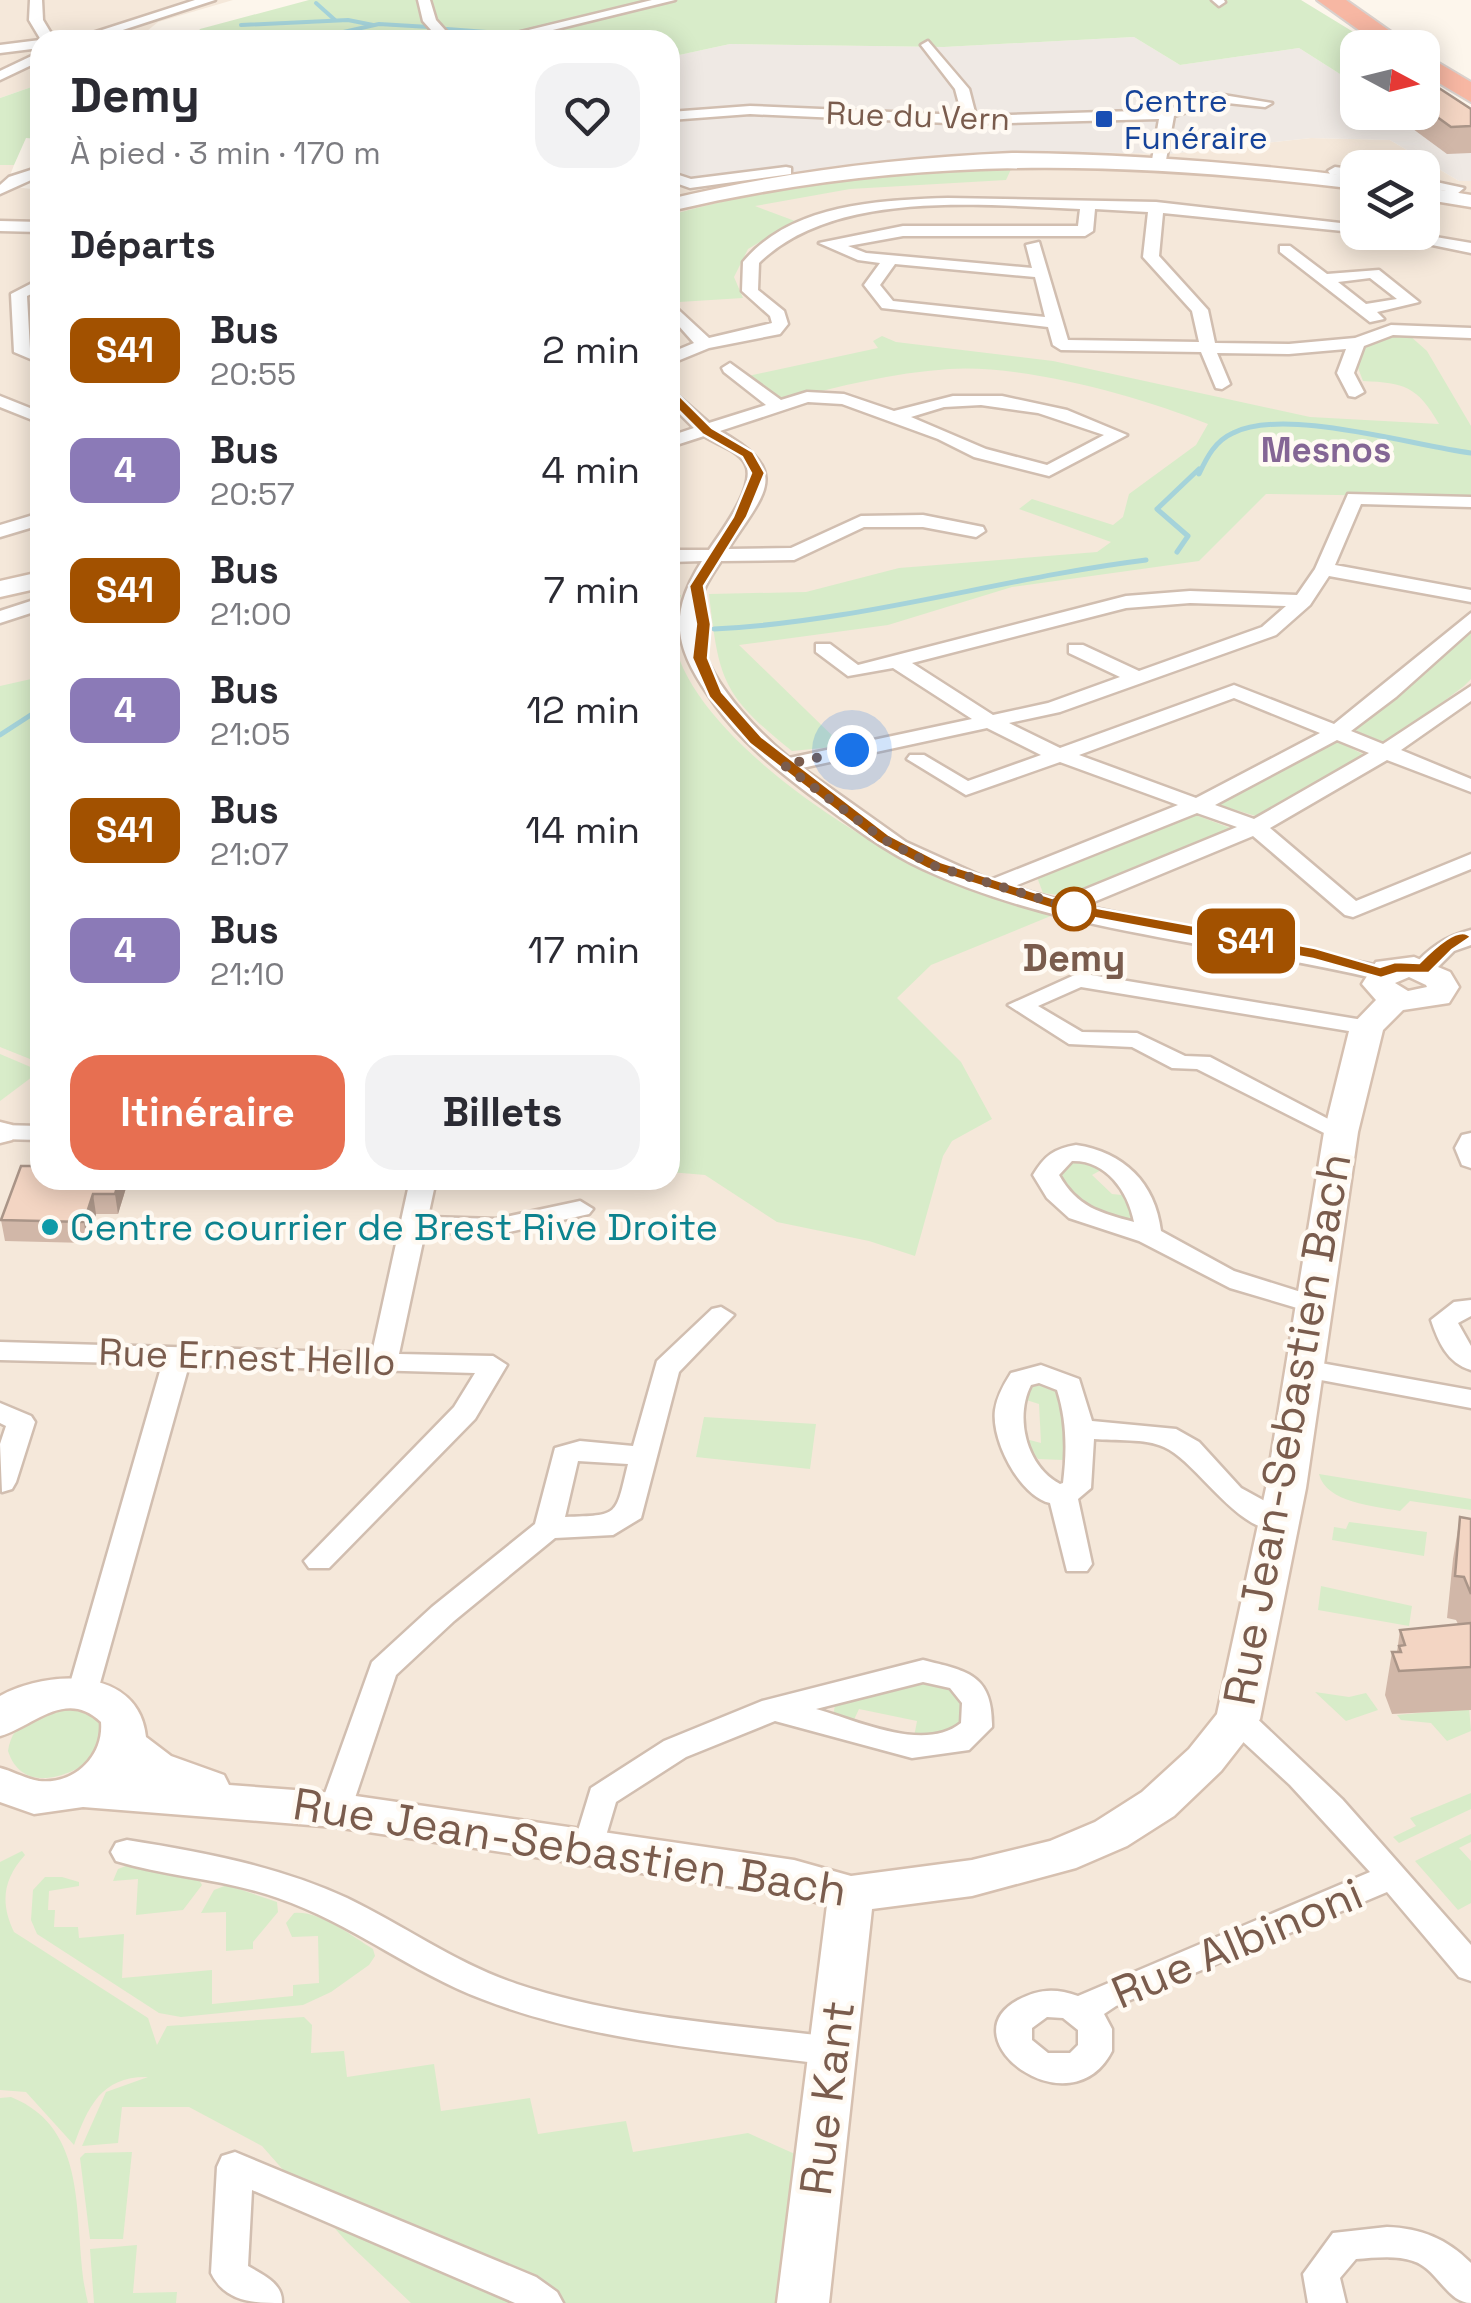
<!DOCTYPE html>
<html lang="fr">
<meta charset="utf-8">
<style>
:root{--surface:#fff;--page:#f2f2f3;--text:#2b2b33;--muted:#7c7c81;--accent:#e76f51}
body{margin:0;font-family:"Space Grotesk",sans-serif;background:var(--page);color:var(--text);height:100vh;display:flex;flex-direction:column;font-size:38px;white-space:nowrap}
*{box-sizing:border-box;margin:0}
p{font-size:32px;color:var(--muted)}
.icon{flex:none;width:55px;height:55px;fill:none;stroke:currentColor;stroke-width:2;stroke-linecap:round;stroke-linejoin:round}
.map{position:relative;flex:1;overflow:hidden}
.panel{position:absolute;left:30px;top:30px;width:650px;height:1160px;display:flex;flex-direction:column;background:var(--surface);border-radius:30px;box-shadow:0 5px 25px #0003}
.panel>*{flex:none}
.badge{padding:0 20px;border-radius:15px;font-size:35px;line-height:65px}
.needle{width:65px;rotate:97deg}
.controls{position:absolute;left:1340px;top:30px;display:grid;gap:20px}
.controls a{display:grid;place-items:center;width:100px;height:100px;border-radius:20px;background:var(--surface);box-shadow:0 5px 25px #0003;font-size:50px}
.you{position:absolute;width:50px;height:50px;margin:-25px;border:8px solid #fff;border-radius:50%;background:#1a73e8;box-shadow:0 0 0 15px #1a73e833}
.map>.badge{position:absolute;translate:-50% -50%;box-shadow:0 0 0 5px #fff}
h2{padding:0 40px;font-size:38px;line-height:90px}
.round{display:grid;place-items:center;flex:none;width:105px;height:105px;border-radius:30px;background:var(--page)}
.head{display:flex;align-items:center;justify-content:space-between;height:170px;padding:0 40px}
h1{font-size:48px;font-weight:700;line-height:75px}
.primary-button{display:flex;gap:20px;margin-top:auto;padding:20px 40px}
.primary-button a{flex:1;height:115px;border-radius:30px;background:var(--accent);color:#fff;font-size:40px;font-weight:700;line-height:115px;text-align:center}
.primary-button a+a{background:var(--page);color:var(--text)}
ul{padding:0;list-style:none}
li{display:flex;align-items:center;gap:30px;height:120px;padding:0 40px}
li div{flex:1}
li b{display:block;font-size:38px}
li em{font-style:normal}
li .badge{min-width:110px;font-weight:700;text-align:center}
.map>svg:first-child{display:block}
.residential{fill:#f5e8da;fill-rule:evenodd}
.industrial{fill:#efe9e4}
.green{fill:#d8ecc9}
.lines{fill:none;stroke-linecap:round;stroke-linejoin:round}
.stream-far1{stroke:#a5d3da;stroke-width:4}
.stream{stroke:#a5d3da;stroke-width:5}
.street-casing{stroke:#d1beb0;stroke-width:5}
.secondary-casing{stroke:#d6c0b0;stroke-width:5}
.highway-casing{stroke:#dad1cd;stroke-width:4}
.street{fill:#fff;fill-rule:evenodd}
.secondary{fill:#fff;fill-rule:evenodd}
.highway{fill:#f7b7a3;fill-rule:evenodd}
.wall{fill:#d1b7a8}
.shaded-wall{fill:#aa9588}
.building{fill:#f3d5c3;stroke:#aa9588;stroke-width:2.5}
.line{fill:#a25100;stroke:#fff;stroke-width:2.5}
.walk{stroke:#7a5c4d;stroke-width:10;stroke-dasharray:0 18}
.transit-dot{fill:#1a4fb4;stroke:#fffaf3;stroke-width:4}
.stop-dot{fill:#fff;stroke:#a25100;stroke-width:5}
.culture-dot{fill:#0f9aa8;stroke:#fffaf3;stroke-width:4}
.labels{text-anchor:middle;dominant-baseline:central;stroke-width:9;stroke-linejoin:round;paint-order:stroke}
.far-transit-label{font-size:32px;fill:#164399;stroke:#fffaf3;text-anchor:start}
.far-street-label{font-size:32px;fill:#7a5c4d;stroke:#fffaf3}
.far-quarter-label{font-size:35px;font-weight:bold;fill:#846695;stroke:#fffaf3}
.stop-label{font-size:38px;font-weight:bold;fill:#7a5c4d;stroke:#fffaf3}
.culture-label{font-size:38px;fill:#0d838f;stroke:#fffaf3;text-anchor:start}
.street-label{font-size:38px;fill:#7a5c4d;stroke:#fffaf3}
.near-street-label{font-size:45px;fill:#7a5c4d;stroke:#fffaf3}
</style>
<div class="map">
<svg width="1471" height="2303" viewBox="0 0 1471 2303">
<rect width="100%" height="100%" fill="#fdf6ec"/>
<g class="residential">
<path d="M0,0h233l-75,22 -22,18h-96v44l-40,14z"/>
<path d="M1311,138l79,2 69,41h12v2122h-1471v-2138h14l-8,21 34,4v990h630v-995l228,-24 178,-9 92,2zM1358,168h64v64h-64z"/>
</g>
<path class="industrial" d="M1134,37l46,28 119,-17 52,33h6l1,31h113v69h-12l-69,-41 -79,-2 -143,16 -92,-2 -177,9 1,4 -207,17 -23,-10v-115l60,-13 214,3z"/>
<g class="green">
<path d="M309,0h992l77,47 -20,1 -1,33h-6l-52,-33 -119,17 -46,-28 -190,10 -214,-3 -60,13v-17h-123l-20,-6 -22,6h-312l7,-11z"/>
<path d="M40,84v55l-14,-1 -12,27h-14v-67z"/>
<path d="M1012,167l-6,13 -156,9 -95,17 40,15 -47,28 -14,28 9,21 -64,4 -9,-8v-79c113,-32 225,-41 342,-48z"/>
<path d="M1409,335l18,16 44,75v71l-205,-3 -67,67 -187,26 -124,38 -149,20 104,101 -51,5c-70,-56 -73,-71 -83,-157l97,-2 93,-24 198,-16 14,-10 -92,-33 13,-10 81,26 10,-8 6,-23 67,-49 12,-21c-69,-28 -184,-60 -259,-55 -57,4 -110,17 -165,32l-36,-25 130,-28 -5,-7 9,-5 14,6 157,19 257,56 129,7c-22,-38 -34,-41 -76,-43l-8,-21c13,-21 31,-22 54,-25z"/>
<path d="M670,595h11c-2,8 -9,21 -9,29 2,110 220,241 312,271 24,8 50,13 74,18l-127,52 -34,33 64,64 31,57 -40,22 -9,15 -28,100 -46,-15 -92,-19 -72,-47 -35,-3z"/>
<path d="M1471,631v48l-7,7 -77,58 -37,-16 74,-53z"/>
<path d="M40,677v386l-40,-16v-361z"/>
<path d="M1334,740l33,16 -108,61 -43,-13z"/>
<path d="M1193,814l40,15 -167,67 -23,-3 -6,-16z"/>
<path d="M0,1054l40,17 -40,30z"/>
<path d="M1069,1158l34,11 -11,6 20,19 19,2 4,20 -8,6 -46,-17 -23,-29 6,-17z"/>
<path d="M1038,1385l24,9 5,62 -4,4 -25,-1 -16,-21 19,5 -2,-39 -19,-6 6,-9z"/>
<path d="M704,1417l112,7 -6,45 -114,-12z"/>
<path d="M1319,1474l152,25v11l-61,-9 -10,10c-25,-5 -74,-8 -81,-37z"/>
<path d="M1349,1522l78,10 -3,24 -92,-16 2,-13 12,2z"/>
<path d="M1321,1586l91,20 -3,20 -91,-16z"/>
<path d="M915,1681c24,3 39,6 52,28l-10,26 -43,2 3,-16 -58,-12 -8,17 -18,-10 3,-17z"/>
<path d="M1315,1692l34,5 17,-4 12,17 -32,11z"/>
<path d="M68,1708l14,2 19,13 -1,31c-26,21 -77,43 -92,-3 4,-31 32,-39 60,-43z"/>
<path d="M1469,1708l2,23 -24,10 -16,-18 -30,-3 -4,-5z"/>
<path d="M1471,1793v16l-72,34 -6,-6 23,-11 -6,-8z"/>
<path d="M1471,1834v8l-12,6 12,13v42l-13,7 -43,-49z"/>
<path d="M22,1851l3,4c-22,24 -25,48 -11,77l134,86 9,27 10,-19 137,-9 8,8 -1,28 33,-2 3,26 87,-13 7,47 89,-13 8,36 88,-13 7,31 115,-19 58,26 -16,144h-379l-65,-62 -84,-95 -73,-39h-67l-4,36 -36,3 24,-54 42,-15c-46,-1 -60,29 -74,68l-48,-53 -26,-2v-228z"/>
<path d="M131,1864l66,13 5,8 -19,25 -47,5 2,-36 -25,2 5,-12z"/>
<path d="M62,1877l17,5v4l-30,5 -1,19h7l-1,17h24l1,11 45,-4 -2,44 90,-8v34l81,-8v-11l26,-2 -1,-47 -26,1 -6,-14 8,-10c25,-3 58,23 79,36l2,7 -6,9 -38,27 -28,13 -122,12 -22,-4 -122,-79 -6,-14 2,-30 12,-13z"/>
<path d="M227,1885l50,17 1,10 -25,30v7l-27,2v-39l-25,1 13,-23z"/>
<path d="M11,2097c85,34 59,136 77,206h-88v-205z"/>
<path d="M132,2152l-9,87h-33l-10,-81 5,-5z"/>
<path d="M137,2245l-4,48 44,-1 -1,11h-82l-4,-54z"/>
</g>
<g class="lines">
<g class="stream-far1">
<path d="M316,3l19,17"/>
<path d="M241,25l107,-5 25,5"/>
<path d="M447,29l65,5 143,-34"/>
<path d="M308,40l71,-16 50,3"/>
</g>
<g class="stream">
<path d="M1177,552l11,-16 -31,-27 42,-40v5c8,-17 16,-33 34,-41 51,-26 178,12 238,20"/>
<path d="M714,629c145,-7 288,-51 432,-69"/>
<path d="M0,735l40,-26"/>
</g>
<defs>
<g id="street">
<path d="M30,0h12l1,20 12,20h-14l-12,-20z"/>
<path d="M195,0h20l-123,40h-21z"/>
<path d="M418,0h12l6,20 18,20h-14l-17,-19z"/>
<path d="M652,0h23l-163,40h-24z"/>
<path d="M1212,0h12l1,2 -6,4z"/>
<path d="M40,40v8l-40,5v-8z"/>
<path d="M928,41l41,48 7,27 190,-6 51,-16 55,9 -7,4 -47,-5 -44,14 -8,44 -7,4 -7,-4 7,-41 -189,5 -220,-10 -80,6v-8l80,-6 212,9 -7,-26 -34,-44z"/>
<path d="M40,52v9l-40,19v-9z"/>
<path d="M40,167v9l-40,18v-9l9,-8z"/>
<path d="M786,167l5,1v6l-101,14 -20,-7v-9l21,7z"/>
<path d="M1335,167l23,3v8l-28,-4 -2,-3z"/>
<path d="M1422,179l42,9 -13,11 -7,-4 2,-4 -24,-3z"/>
<path d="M948,198l208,4 202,23v7l5,1 -200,-20 -4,43 49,54 7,33 74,1 66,-6 36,-13 80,3v10l-78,-3 -29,11 -10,27 10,19 -9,5 -6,-1 -12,-23 9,-24 -57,5 -72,-1 13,31 -8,5 -6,-1 -15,-36 -140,-2 -8,-5 -5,-18 -166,-19 -18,-23 16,-22 -22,-3 -39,-17 84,-17h175l2,-17c-98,-4 -246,-20 -321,54l-1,27 26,21 4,13 -8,10 -71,14 -39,16v-11l24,-10 -24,-27v-14l39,36 63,-15 -2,-7 -28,-25 1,-29c48,-58 136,-62 205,-64zM1095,209l53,3 -5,45 49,54 7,31 -131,-2 -29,-98 -13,3 6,23 -166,-15 -18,-7 55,-10h182l8,-5zM895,264l140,13 10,40 -152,-16 -13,-16z"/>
<path d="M0,221l40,1v10l-40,-1z"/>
<path d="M1369,232h37l65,11v10z"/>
<path d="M1280,246h10l37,28 52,-4 40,32 -42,10 7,7 -14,3 -90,-70zM1370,278l27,21 -31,5 -28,-22z"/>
<path d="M40,279v11l-13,6 3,53 10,4v10l-26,-11 -3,-58z"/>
<path d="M730,363l51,37 26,-8 37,2 50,17 59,-15h49l65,14 60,25 -78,41 -75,-19 -36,-18 -96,-35 -34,-2 -88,29c72,41 46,60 8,118l63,-1 70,-32 62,-1 60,12 2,4 -9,6 -53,-10h-59l-70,33 -73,1c-10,15 -21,31 -23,49 -8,54 53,116 91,148l183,-39 -79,-51 -45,8 -32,-24v-8h14l28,21 268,-69 64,-5 107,4 18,-26 33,-75 123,3v10l-110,-3 -26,61 136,25v12l-142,-26 -19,29 -34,30 -216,77 -51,11 51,25 174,-63 100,39 137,-111v17l-75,67 -45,34 32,13 88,-58v15l-70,49 70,29v13l-84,-32 -117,68 86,73 115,-47v15l-118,48 -8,-2 -92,-79 -169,70 305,62 4,5 -4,5 -8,2c-151,-37 -315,-45 -458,-111 -41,-19 -78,-48 -114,-75 -34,-26 -68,-53 -93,-88 -39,-54 -51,-87 -14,-145l-32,1v-12h39c12,-18 49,-66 36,-87 -7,-13 -29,-19 -41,-27l-34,11v-11l24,-8 -24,-24v-15l39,34 57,-18 -42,-33 -2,-4zM981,405l57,8 66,22 -57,30 -61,-16 -75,-32 33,-10zM1190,603l96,3 -24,21 -123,44 -56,-26h-14v8l51,24 -72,26 -55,12 -81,-52 214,-55zM1234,698l86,35 -124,65 -117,-43zM987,728l54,27 -73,26 -44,-26h-14l-3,4 59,36 94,-33 118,43 -188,75 -84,-38 -104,-74zM1337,740l32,13 -115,66 -39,-14zM1197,813l40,14 -178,73 -47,-13z"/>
<path d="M0,396l40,16v11l-40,-16z"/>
<path d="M40,513v12l-40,12v-12z"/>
<path d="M40,598v12l-40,13v-12z"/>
<path d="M1471,930v15l-17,6 -23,23h-16l-4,-5c17,-21 34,-32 60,-39z"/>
<path d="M1079,973l296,49 4,5 -12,7 -286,-47 -43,19 44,26 55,1 48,23 25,1 143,75 -12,7 -9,-2 -135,-68 -25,-1 -40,-21 -63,-3 -61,-39z"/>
<path d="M0,1125l40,1v14l-40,-1z"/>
<path d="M1471,1133v35l-9,-3 -7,-17 7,-13z"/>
<path d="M1076,1145c48,7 79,38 85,86l73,40 89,28 4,6 -13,8 -84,-25 -91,-47 -70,-23 -22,-20 -14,-23c12,-20 21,-26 43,-30zM1072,1161c34,-1 56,30 62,61 -34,-9 -57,-15 -75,-47z"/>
<path d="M410,1180h26l-8,37 68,2 84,-18 13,8 -4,5 -93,21 -71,-3 -26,122 94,2 14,9 -32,54 -146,149h-20l-5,-7 150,-154 21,-34 -286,-8 -92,329 -4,8 -11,3 -11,-3 -4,-8 95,-330 -162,-4v-18l372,11z"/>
<path d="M1471,1300v16l-13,7 13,23v24c-24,-7 -33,-29 -40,-50l23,-18z"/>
<path d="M721,1307l13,8 -55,57 -38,146 -28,17 -58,3 -101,83 -58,54 -45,135 -5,8 -11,4 -11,-4 -5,-8 53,-148 60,-55 103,-83 20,-76 25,-7 53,5 24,-85 55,-52zM578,1461l50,3c-13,53 -8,51 -63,53z"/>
<path d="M1304,1360l167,30v18l-177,-33 -4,-6z"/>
<path d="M1041,1365l38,14 13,42 84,8 23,13 42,46 49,27 4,7 -4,7c-48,14 -90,-66 -126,-82 -19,-9 -49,-6 -70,-8l-3,49 -13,11 14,65 -5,7h-20l-17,-68c-30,-7 -59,-62 -55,-93 2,-14 9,-26 16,-37zM1039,1383l18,7c10,31 10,61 6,93l-3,1c-33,-17 -46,-66 -29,-99z"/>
<path d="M0,1403l31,13 4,6 -19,60 -4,7 -10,3 -2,-48 6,-18 -6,-3z"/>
<path d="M923,1660c44,11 70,14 69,67l-23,23 -57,8 -137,-37 -89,36 -70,45 -16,54 -11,3 -11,-3 -5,-9 18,-59 73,-47 98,-40zM923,1682l27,6 12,15 -1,20c-37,30 -105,-3 -145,-14z"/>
<path d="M1238,1708l11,3 93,88 129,146v36l-12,-4 -72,-85 -271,114 -12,8 8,15v22c-41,81 -166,-12 -94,-51 21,-11 37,-12 60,-4l292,-124 -80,-87 -63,-58 -4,-8 4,-8zM1047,2017l16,1 15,12v15l-8,8h-22l-16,-13v-12z"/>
<path d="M127,1840c75,12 151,26 220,58 58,28 110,66 170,86 101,34 211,40 316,53l12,4 5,10 -5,10 -12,4c-117,-15 -240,-23 -351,-66 -71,-27 -131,-76 -204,-101 -53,-19 -109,-21 -162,-37l-5,-9 5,-9z"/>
<path d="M235,2152l301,125 21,15 6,11h-48l-263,-113 -4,76c15,9 35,17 34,37 -29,0 -57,-1 -71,-30l6,-106 5,-11z"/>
<path d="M1387,2227c34,1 60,12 84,36v40c-24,0 -34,-35 -58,-42 -17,-6 -39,-3 -57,-2l-16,19 6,25h-38l-5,-29 30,-41z"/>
</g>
<g id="secondary">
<path d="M1012,153c116,1 230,10 346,24v12c-241,-29 -451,-34 -688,22v-12c114,-27 225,-41 342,-46z"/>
<path d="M1422,187l49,8v12l-49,-8z"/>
<path d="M40,572v16l-40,9v-16z"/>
<path d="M1414,957l36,15 9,15 -10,16 -46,7 -20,20 -25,102 -52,356 -46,231 -7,11 -32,41 -47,45 -47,30 -51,22 -104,28 -100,13 -43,394h-52l50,-398 -33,-9 -459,-69 -252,-20 -49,7 -34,-12v-34c12,3 26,11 39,13 35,4 65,-25 62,-59 -35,-34 -67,4 -101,14v-40c49,-27 139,-29 146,41l25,19 53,19 5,10 106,8 459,67 57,16 121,-16 78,-19 45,-19 47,-30 47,-43 28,-35 49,-226 58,-356 26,-105 26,-27 -14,-16 14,-22zM1409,977l17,8 1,2 -19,4 -13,-8z"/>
<path d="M0,1122l12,3 5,7 -5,8 -12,3z"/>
</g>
<g id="highway">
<path d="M1317,0h29l68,48h-30z"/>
<path d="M1422,53l49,29v20l-49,-29z"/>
</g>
</defs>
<use href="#street" class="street-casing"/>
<use href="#secondary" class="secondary-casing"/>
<use href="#highway" class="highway-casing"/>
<use href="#street" class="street"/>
<use href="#secondary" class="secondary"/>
<use href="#highway" class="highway"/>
</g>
<g class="wall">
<path d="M1422,77l49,32v44l-24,1 -57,-42h32z"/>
<path d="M40,1180h85l1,8 -8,26h-22l-9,29 -82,-2 -4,-21z"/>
<path d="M1460,1517l11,2v191l-79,4 -7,-19 7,-43h5l3,-22 58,-6 -2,-4 -9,-2 6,-59z"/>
</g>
<g class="shaded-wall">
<path d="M119,1180h6l1,8 -8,26 -3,-20z"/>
<path d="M93,1194l3,20 -9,29 -3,-21z"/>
</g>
<g class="building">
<path d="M1422,77l49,32v17l-20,1 -29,-21z"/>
<path d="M21,1166h19v14h79l-4,14h-22l-9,28 -83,-2z"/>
<path d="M1460,1517l11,2v75l-7,-17 -9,-1z"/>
<path d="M1471,1623v44l-72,4 -7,-19h9l-2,-6 6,-1 -5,-15z"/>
</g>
<path class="line" d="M665,391h10l37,37 41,24 12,21 -18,44 -43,69 7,38 -3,34 14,34 40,45 127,98 52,27 124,40 250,46 65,19 15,-5 24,1c14,-14 41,-40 52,-26l-19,13 -23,23h-32l-16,5 -68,-19 -251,-47 -134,-43 -51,-27 -127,-98 -41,-47 -17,-39 4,-34 -7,-38 44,-69 18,-44 -9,-16 -40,-23 -37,-37z"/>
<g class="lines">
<path class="walk" d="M852,750l-68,15 99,74 51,27 140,43"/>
</g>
<rect class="transit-dot" x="1094" y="109" width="20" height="20" rx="5"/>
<circle class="stop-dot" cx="1074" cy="909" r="20"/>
<circle class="culture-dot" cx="50" cy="1227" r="10"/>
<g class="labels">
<g class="far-transit-label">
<text x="1124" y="101">Centre<tspan x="1124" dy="37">Funéraire</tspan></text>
</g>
<g class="far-street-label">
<text transform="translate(918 116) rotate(2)">Rue du Vern</text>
</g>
<g class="far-quarter-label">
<text x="1326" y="450">Mesnos</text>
</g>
<g class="stop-label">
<text x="1074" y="958">Demy</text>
</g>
<g class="culture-label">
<text x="70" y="1227">Centre courrier de Brest Rive Droite</text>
</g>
<g class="street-label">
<text transform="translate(247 1357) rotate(2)">Rue Ernest Hello</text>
</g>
<g class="near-street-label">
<text transform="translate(1287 1429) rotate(-80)">Rue Jean-Sebastien Bach</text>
<text transform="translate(570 1847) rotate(9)">Rue Jean-Sebastien Bach</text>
<text transform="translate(1237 1943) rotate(-23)">Rue Albinoni</text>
<text transform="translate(827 2098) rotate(-83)">Rue Kant</text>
</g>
</g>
</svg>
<div class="controls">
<a><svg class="needle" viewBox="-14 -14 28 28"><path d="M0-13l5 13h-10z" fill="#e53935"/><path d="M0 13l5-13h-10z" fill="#7c7c81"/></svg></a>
<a><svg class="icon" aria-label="layers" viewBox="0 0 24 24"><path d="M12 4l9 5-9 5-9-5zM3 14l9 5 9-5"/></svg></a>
</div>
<div class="you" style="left:852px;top:750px"></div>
<b class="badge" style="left:1246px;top:941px;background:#a25100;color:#fff">S41</b>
<section class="panel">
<div class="head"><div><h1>Demy</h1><p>À pied · 3 min · 170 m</p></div><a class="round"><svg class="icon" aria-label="heart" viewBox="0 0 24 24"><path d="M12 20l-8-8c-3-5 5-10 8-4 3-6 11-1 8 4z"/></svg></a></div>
<h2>Départs</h2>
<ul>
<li><span class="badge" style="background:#a25100;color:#fff">S41</span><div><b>Bus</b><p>20:55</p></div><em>2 min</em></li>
<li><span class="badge" style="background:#8b7ab7;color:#fff">4</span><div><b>Bus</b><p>20:57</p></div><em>4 min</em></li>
<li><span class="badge" style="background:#a25100;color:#fff">S41</span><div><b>Bus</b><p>21:00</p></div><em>7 min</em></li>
<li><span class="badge" style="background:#8b7ab7;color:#fff">4</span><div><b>Bus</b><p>21:05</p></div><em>12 min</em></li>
<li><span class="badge" style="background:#a25100;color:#fff">S41</span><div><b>Bus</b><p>21:07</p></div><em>14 min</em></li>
<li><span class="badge" style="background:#8b7ab7;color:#fff">4</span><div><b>Bus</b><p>21:10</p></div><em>17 min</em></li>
</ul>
<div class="primary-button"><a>Itinéraire</a><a>Billets</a></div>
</section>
</div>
